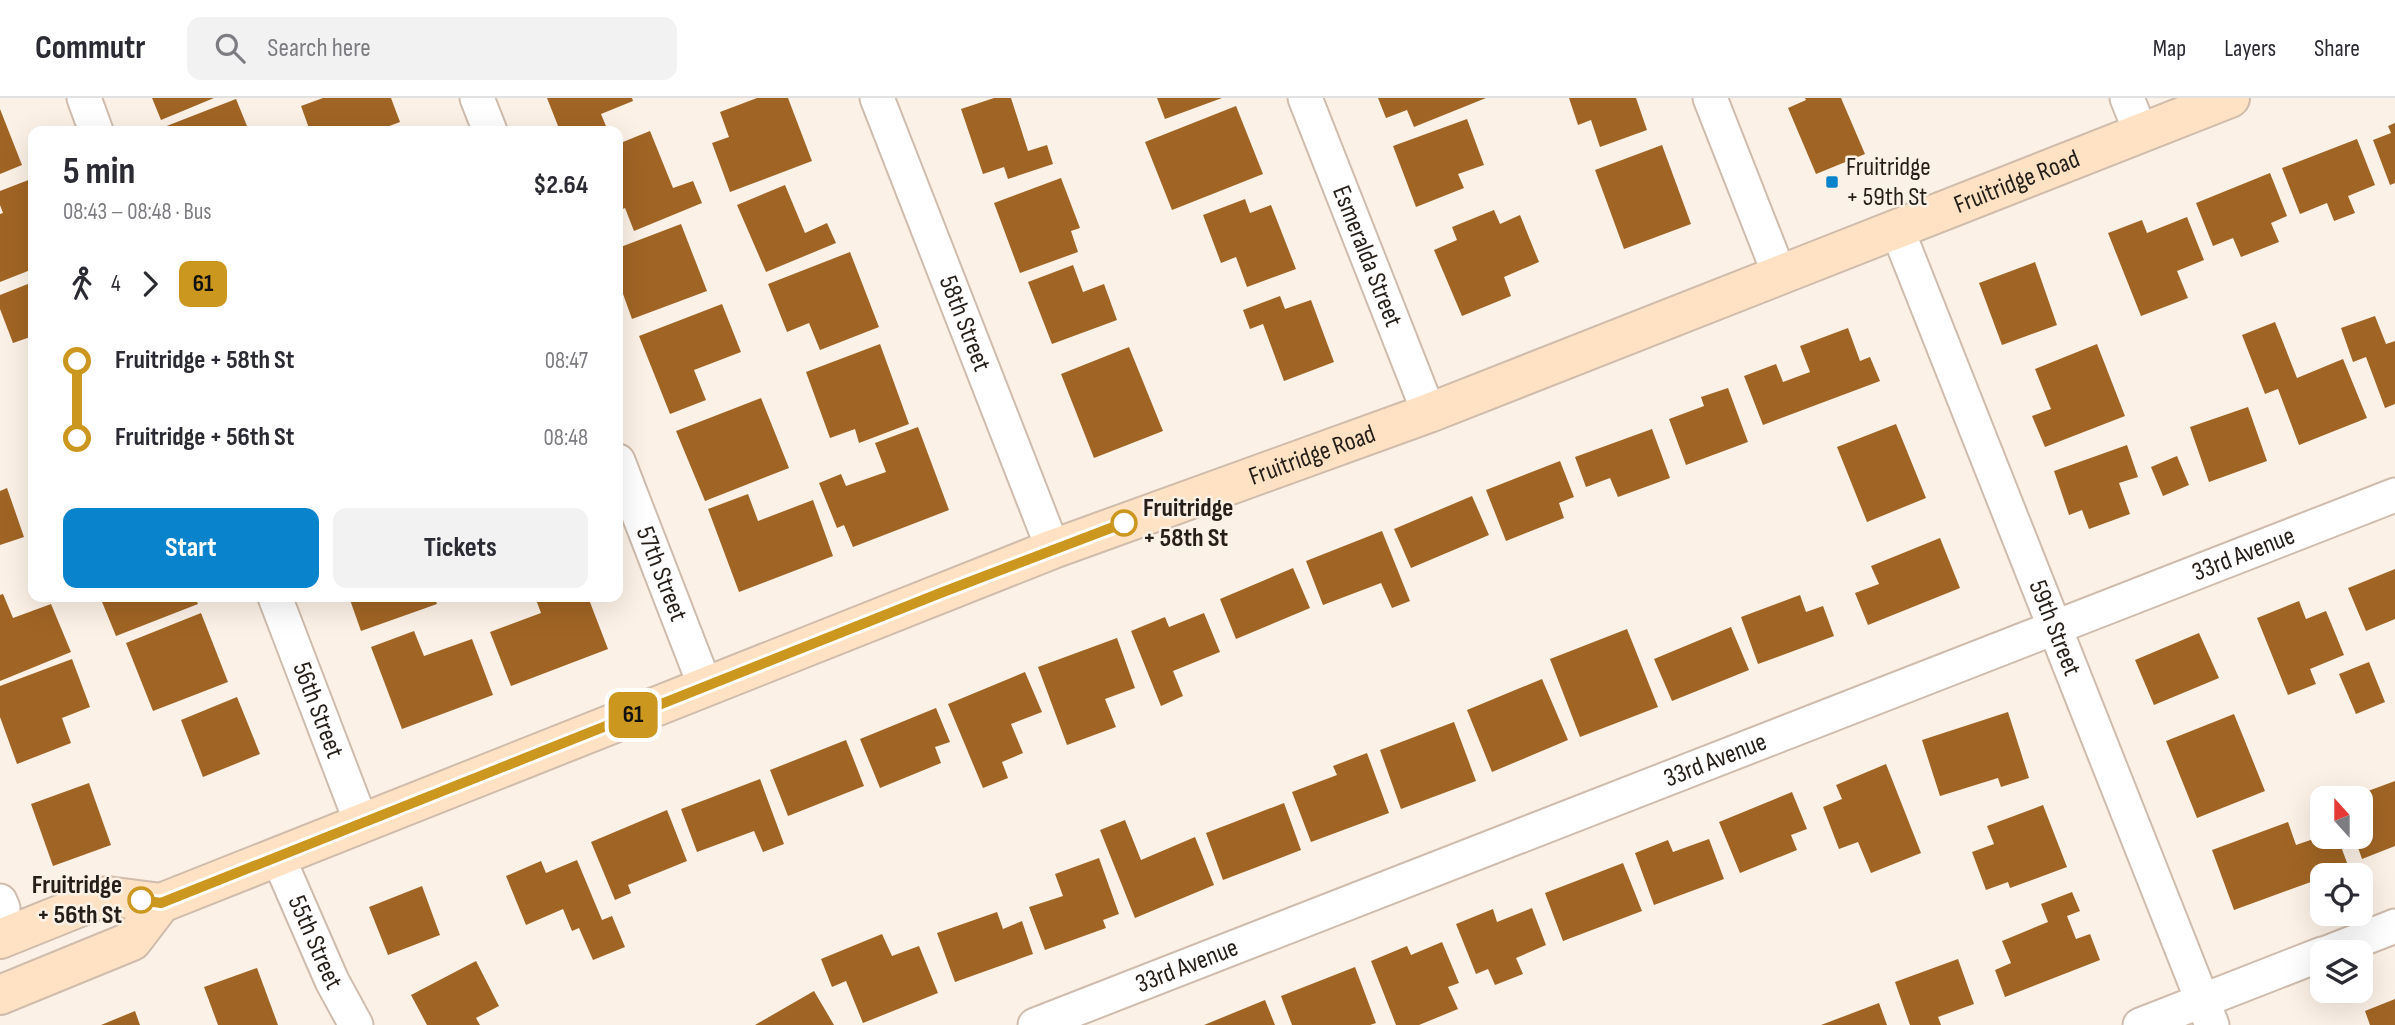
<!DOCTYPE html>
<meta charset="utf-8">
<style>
:root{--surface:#fff;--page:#f2f2f3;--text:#2b2b33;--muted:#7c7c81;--line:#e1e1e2;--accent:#0983cb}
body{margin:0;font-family:"Sofia Sans Condensed",sans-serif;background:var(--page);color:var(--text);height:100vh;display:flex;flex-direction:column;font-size:26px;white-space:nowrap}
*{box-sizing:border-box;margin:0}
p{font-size:23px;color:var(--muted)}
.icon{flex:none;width:38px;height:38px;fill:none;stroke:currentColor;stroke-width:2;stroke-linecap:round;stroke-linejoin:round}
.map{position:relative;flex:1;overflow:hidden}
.panel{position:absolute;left:28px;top:28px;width:595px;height:476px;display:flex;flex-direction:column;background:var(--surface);border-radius:14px;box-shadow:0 7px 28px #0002}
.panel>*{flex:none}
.badge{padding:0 14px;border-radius:10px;font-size:24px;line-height:46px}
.needle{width:46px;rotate:339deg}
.buttons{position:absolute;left:2310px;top:688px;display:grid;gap:14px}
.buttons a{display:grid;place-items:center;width:63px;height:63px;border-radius:14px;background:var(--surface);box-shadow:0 7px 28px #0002;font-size:35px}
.map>.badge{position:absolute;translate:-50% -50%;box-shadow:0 0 0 4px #fff}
.legs{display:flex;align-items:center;gap:10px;height:77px;padding:0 35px;font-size:23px}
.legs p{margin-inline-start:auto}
.headline{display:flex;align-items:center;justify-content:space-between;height:119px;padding:0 35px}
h1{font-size:38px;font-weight:700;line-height:52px}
.button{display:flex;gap:14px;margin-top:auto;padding:14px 35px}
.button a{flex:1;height:80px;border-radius:14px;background:var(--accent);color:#fff;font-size:28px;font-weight:700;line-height:80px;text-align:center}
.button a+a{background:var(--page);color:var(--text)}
ul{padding:0 35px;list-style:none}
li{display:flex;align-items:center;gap:24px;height:77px;font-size:26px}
li i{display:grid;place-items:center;width:10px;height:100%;margin:0 9px;background:currentColor}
li i::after{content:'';width:18px;height:18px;margin:-9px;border:5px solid;border-radius:50%;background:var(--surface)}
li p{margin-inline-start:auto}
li:first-child i{background:linear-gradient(#0000 50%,currentColor 0)}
li:last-child i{background:linear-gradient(currentColor 50%,#0000 0)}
header{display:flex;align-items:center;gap:42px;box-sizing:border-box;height:98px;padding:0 35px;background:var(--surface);border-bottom:2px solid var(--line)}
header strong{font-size:33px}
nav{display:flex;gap:38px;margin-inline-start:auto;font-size:24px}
.search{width:490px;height:63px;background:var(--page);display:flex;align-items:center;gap:18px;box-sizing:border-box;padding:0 24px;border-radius:14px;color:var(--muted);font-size:26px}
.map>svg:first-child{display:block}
.building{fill:#a06524}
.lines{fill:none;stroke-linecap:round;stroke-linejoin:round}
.street-casing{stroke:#cfbcac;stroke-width:37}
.secondary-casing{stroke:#cfbcac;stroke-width:42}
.street{stroke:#fff;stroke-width:33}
.secondary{stroke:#fee2c3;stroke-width:38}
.line-1-casing{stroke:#fff;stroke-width:16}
.line-1{stroke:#cb971e;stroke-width:10}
.poi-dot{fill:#0983cb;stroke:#fcf1e6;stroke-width:2.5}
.stop-1-dot{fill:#fff;stroke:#cb971e;stroke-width:3.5}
.labels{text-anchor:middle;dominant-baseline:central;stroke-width:5;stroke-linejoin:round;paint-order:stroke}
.poi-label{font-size:26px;fill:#261f19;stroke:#fcf1e6;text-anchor:start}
.street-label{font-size:26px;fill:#261f19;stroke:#fcf1e6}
.stop-label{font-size:26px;font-weight:bold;fill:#261f19;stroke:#fcf1e6;text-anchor:start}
</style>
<header>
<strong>Commutr</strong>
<div class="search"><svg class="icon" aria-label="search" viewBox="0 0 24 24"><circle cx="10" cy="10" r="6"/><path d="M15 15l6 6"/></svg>Search here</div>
<nav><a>Map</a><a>Layers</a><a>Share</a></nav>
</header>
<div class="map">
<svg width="2395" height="927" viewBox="0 0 2395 927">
<rect width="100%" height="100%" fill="#fcf1e6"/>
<g class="building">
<path d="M152,0h62l-53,22z"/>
<path d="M323,0h68l9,24 -24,9h-66l-9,-25z"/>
<path d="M547,0h85l1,3 -32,13 7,17h-48z"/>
<path d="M757,0h31l24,63 -82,31 -18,-49 17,-6 -9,-25z"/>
<path d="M994,0h17l17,53 19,-6 6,19 -45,15 -4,-12 -21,7 -22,-65z"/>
<path d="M1157,0h65l-57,21z"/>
<path d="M1378,0h108l-72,29 -7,-17 -21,8z"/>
<path d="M1569,0h67l11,32 -47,17 -9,-27 -13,5z"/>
<path d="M1805,0h36l24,56 -49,20 -28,-66 18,-8z"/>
<path d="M236,1l13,32h-83l-2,-4z"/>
<path d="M1236,8l27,68 -91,36 -27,-68z"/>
<path d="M0,11l22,56 -22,9z"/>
<path d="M1467,21l17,46 -26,9 6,14 -48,19 -23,-61z"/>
<path d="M2395,25v60l-5,2 -17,-45 18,-7 -3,-7z"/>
<path d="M650,33l23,57 20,-7 9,22 -68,28 -9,-23 -7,3v-67z"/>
<path d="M2357,41l18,46 -27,11 7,17 -21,8 -7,-18 -27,11 -18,-46z"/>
<path d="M1662,47l29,79 -67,25 -29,-79z"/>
<path d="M2270,75l17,43 -16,7 8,19 -38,15 -8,-19 -20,8 -17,-43z"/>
<path d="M1061,80l19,50 -9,3 7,21 -58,21 -26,-70z"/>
<path d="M31,81l2,6v84l-33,13v-68l3,-1 -3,-8v-14z"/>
<path d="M785,87l20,48 22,-10 9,20 -70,29 -29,-67z"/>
<path d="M1245,101l5,14 21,-8 25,64 -49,18 -11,-30 -15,6 -18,-48z"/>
<path d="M1494,112l6,14 20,-9 19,47 -35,15 7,19 -49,20 -28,-66 23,-10 -5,-13z"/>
<path d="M2187,119l17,43 -27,11 11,27 -47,18 -33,-83 34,-13 5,13z"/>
<path d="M681,126l26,67 -75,28 -14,-39v-32z"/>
<path d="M850,154l29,75 -59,23 -11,-27 -22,9 -19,-48z"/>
<path d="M2035,164l22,63 -55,20 -23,-62z"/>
<path d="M1073,167l10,27 21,-8 13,36 -65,24 -24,-62z"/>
<path d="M33,184v54l-20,7 -13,-34v-14z"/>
<path d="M1280,198l5,13 26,-9 23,62 -50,19 -21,-57 -13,5 -7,-19z"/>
<path d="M722,206l19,48 -47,18 12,30 -36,14 -31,-78z"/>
<path d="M2375,218l11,28 9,-3v63l-10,4 -19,-51 -13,5 -12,-34z"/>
<path d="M2275,224l22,56 46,-19 24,59 -68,27 -21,-56 -13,5 -23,-59z"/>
<path d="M1848,230l12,33 10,-4 10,24 -117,44 -19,-49 32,-12 7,18 27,-10 -10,-26z"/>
<path d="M880,246l29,80 -50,19 -4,-14 -25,9 -24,-66z"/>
<path d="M2097,246l28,72 -80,31 -13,-31 19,-7 -16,-40z"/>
<path d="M1129,249l34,84 -69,27 -33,-84z"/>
<path d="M1728,290l20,54 -62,23 -17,-46 35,-13 -3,-9z"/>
<path d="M761,300l28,70 -84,33 -29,-70z"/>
<path d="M2248,309l19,54 -58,21 -19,-55z"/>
<path d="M1896,326l30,74 -59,24 -30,-75z"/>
<path d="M918,329l31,83 -96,37 -9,-22 -7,3 -18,-45 22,-9 5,12 40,-14 -11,-29z"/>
<path d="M1652,331l18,49 -52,19 -8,-19 -24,9 -11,-30z"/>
<path d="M2127,347l11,32 -19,6 11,31 -41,15 -7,-19 -13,5 -15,-44z"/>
<path d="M2177,358l12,29 -26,11 -12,-29z"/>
<path d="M1560,363l14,36 -15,6 5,15 -58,23 -20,-51z"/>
<path d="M7,390l17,49 -24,8v-54z"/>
<path d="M748,396l10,27 55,-21 20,56 -94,36 -31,-83z"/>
<path d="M1472,398l17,39 -78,33 -17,-39z"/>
<path d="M1382,433l28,70 -18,7 -11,-25 -58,22 -17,-44z"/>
<path d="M1940,440l20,50 -92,37 -13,-32 24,-9 -8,-18z"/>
<path d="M1293,470l17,40 -74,31 -16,-40z"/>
<path d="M2395,471v50l-29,12 -18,-43z"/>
<path d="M3,496l10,24 38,-14 20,48 -71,29v-86z"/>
<path d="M1800,497l6,17 17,-6 11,30 -76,28 -17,-47z"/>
<path d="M100,499h95l3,7 -82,32z"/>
<path d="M349,499h85l3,7 -76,27z"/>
<path d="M535,499h53l20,52 -97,37 -21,-54 51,-19z"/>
<path d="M2299,503l7,18 20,-8 18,44 -34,14 6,15 -28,11 -31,-77z"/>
<path d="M201,515l27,69 -75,29 -27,-68z"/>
<path d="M1204,515l16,39 -47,19 10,25 -22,10 -30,-75 34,-14 4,10z"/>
<path d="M1731,529l18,43 -77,31 -18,-42z"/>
<path d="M1627,531l31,78 -78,30 -30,-78z"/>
<path d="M414,533l10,25 48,-17 21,56 -91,34 -31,-82z"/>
<path d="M2199,535l20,45 -65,27 -19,-45z"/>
<path d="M1117,540l18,50 -30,11 11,28 -49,18 -29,-78z"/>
<path d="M72,561l18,48 -28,11 9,25 -54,21 -17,-47v-31z"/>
<path d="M2369,564l16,40 -29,12 -17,-40z"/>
<path d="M1025,574l17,40 -31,12 12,29 -21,9 6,16 -25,10 -35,-84z"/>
<path d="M1542,581l26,61 -76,32 -25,-62z"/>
<path d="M237,599l23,57 -57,23 -22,-57z"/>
<path d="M936,610l14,34 -15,5 6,16 -61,25 -20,-49z"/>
<path d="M2008,614l21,66 -28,9 -3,-9 -58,18 -18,-56z"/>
<path d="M2234,616l31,77 -68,27 -31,-77z"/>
<path d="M1454,624l22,59 -75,28 -21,-59z"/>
<path d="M846,642l18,46 -76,30 -18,-46z"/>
<path d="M1367,655l22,60 -78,29 -19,-50 45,-17 -4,-9z"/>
<path d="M1886,666l35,89 -50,20 -13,-31 -19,7 -16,-42 19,-8 -6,-14z"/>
<path d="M760,681l24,65 -21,8 -9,-21 -57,21 -16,-43z"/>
<path d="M2395,683v65l-33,13 -8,-23h7v-38h-12z"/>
<path d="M89,685l22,62 -58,21 -22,-62z"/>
<path d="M1792,694l15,37 -16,6 6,15 -57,23 -21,-51z"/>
<path d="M1284,705l17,47 -78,30 -17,-47z"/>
<path d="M2043,707l24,62 -57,21 -2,-6 -22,8 -14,-38 22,-8 -7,-18z"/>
<path d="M667,712l20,51 -59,24 3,8 -16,7 -24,-58z"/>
<path d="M1125,722l16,40 54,-23 19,48 -79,33 -35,-88z"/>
<path d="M2288,724l8,23 26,-9h15l12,32 -20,7h-7v3l-88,32 -22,-60z"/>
<path d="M1709,741l15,40 -70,26 -19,-52 33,-13 5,12z"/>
<path d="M1099,760l20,56 -16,6 3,8 -61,22 -16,-43 34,-11 -8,-22z"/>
<path d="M577,762l25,60 10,-4 13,31 -32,13 -14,-32 -7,3 -9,-22 -37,16 -20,-49 35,-15 5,12z"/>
<path d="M1623,765l19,48 -79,30 -18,-48z"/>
<path d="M422,788l18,49 -52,20 -19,-48z"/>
<path d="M2072,794l8,19 -13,5 9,23 14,-5 10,26 -95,37 -10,-27 16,-7 -9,-22 46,-19 -7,-18z"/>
<path d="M1532,810l14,37 -30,13 7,16 -28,11 -7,-16 -12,5 -20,-50 37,-15 4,13z"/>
<path d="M997,814l6,17 19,-8 11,33 -78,28 -18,-49z"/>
<path d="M882,836l10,22 27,-10 19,47 -75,30 -17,-42 -14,6 -11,-28z"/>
<path d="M1442,844l17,41 -11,4 10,22 -39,16h-23l-25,-64 36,-15 4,9z"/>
<path d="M1958,861l16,45 -36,13 3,8h-31l-15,-43z"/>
<path d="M476,863l23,45 -23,12 4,7h-53l-16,-30z"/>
<path d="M1355,869l21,56 -6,2h-78l-11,-29z"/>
<path d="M257,870l21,57h-60l-14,-38z"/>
<path d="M814,893l20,34h-79z"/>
<path d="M2395,901v26h-25l-5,-14z"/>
<path d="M1265,902l10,25h-71z"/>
<path d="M1879,905l8,22h-66z"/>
<path d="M135,913l5,14h-39z"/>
</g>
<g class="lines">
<defs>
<g id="street">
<path d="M84,0l12,33"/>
<path d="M477,0l13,33"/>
<path id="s1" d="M877,0l176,451"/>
<path id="s2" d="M1305,0l124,315"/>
<path d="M1710,0l70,178"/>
<path d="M2127,0l14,35"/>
<path id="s3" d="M1897,131l315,796"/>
<path id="s4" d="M618,363l87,225"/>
<path id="s5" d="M275,499l86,225"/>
<path id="s6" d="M278,759l54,124 24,44"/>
<path d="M0,803l3,7"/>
<path d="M2329,854l66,-26"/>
<path id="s7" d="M1035,927l1360,-530"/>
<path d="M2140,927l182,-71"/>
</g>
<g id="secondary">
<path id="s8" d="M0,841l107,-43 54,7 892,-354 376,-136 801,-315"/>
<path d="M0,897l132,-54 29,-38"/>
</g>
</defs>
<use href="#street" class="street-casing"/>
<use href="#secondary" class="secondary-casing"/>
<use href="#street" class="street"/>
<use href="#secondary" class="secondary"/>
</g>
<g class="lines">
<defs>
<path id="line-1" d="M141,802l20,3 782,-311 181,-69"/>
</defs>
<use href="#line-1" class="line-1-casing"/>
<use href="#line-1" class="line-1"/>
</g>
<rect class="poi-dot" x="1825" y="77" width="14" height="14" rx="3.5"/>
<g class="stop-1-dot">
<circle cx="1124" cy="425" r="12"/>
<circle cx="141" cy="802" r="12"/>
</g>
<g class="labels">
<g class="poi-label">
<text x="1846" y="69">Fruitridge<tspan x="1846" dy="30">+ 59th St</tspan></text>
</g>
<g class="street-label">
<text stroke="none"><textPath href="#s8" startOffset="2161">Fruitridge Road</textPath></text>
<text stroke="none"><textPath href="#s2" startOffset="170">Esmeralda Street</textPath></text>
<text stroke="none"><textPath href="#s1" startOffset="242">58th Street</textPath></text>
<text stroke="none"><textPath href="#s8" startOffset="1405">Fruitridge Road</textPath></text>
<text stroke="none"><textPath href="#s7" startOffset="1297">33rd Avenue</textPath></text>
<text stroke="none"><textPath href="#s4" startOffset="121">57th Street</textPath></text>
<text stroke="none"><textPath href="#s3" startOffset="429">59th Street</textPath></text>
<text stroke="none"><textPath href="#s5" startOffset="121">56th Street</textPath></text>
<text stroke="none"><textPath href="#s7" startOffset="730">33rd Avenue</textPath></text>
<text stroke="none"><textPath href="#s6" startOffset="93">55th Street</textPath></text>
<text stroke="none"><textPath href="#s7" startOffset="163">33rd Avenue</textPath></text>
</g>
<g class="stop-label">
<text x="1143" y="410">Fruitridge<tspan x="1143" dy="30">+ 58th St</tspan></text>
<text x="122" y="787" text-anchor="end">Fruitridge<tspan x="122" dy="30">+ 56th St</tspan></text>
</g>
</g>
</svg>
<div class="buttons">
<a><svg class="needle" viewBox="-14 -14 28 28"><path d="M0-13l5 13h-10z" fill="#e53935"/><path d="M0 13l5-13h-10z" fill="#7c7c81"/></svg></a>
<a><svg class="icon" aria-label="locate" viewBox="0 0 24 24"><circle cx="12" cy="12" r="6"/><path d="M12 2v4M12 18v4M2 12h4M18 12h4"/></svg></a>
<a><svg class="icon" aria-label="layers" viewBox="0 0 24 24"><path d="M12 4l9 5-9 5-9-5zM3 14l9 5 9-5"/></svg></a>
</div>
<b class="badge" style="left:633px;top:617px;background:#cb971e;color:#111">61</b>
<section class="panel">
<div class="headline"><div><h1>5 min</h1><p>08:43 – 08:48 · Bus</p></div><b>$2.64</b></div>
<div class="legs"><svg class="icon" aria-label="walk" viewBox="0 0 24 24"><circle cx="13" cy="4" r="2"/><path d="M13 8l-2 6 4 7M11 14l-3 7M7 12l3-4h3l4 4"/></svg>4<svg class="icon" aria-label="forward" viewBox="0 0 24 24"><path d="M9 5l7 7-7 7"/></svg><b class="badge" style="background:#cb971e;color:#111">61</b></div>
<ul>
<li><i style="color:#cb971e"></i><b>Fruitridge + 58th St</b><p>08:47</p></li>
<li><i style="color:#cb971e"></i><b>Fruitridge + 56th St</b><p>08:48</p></li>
</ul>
<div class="button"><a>Start</a><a>Tickets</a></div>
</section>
</div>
